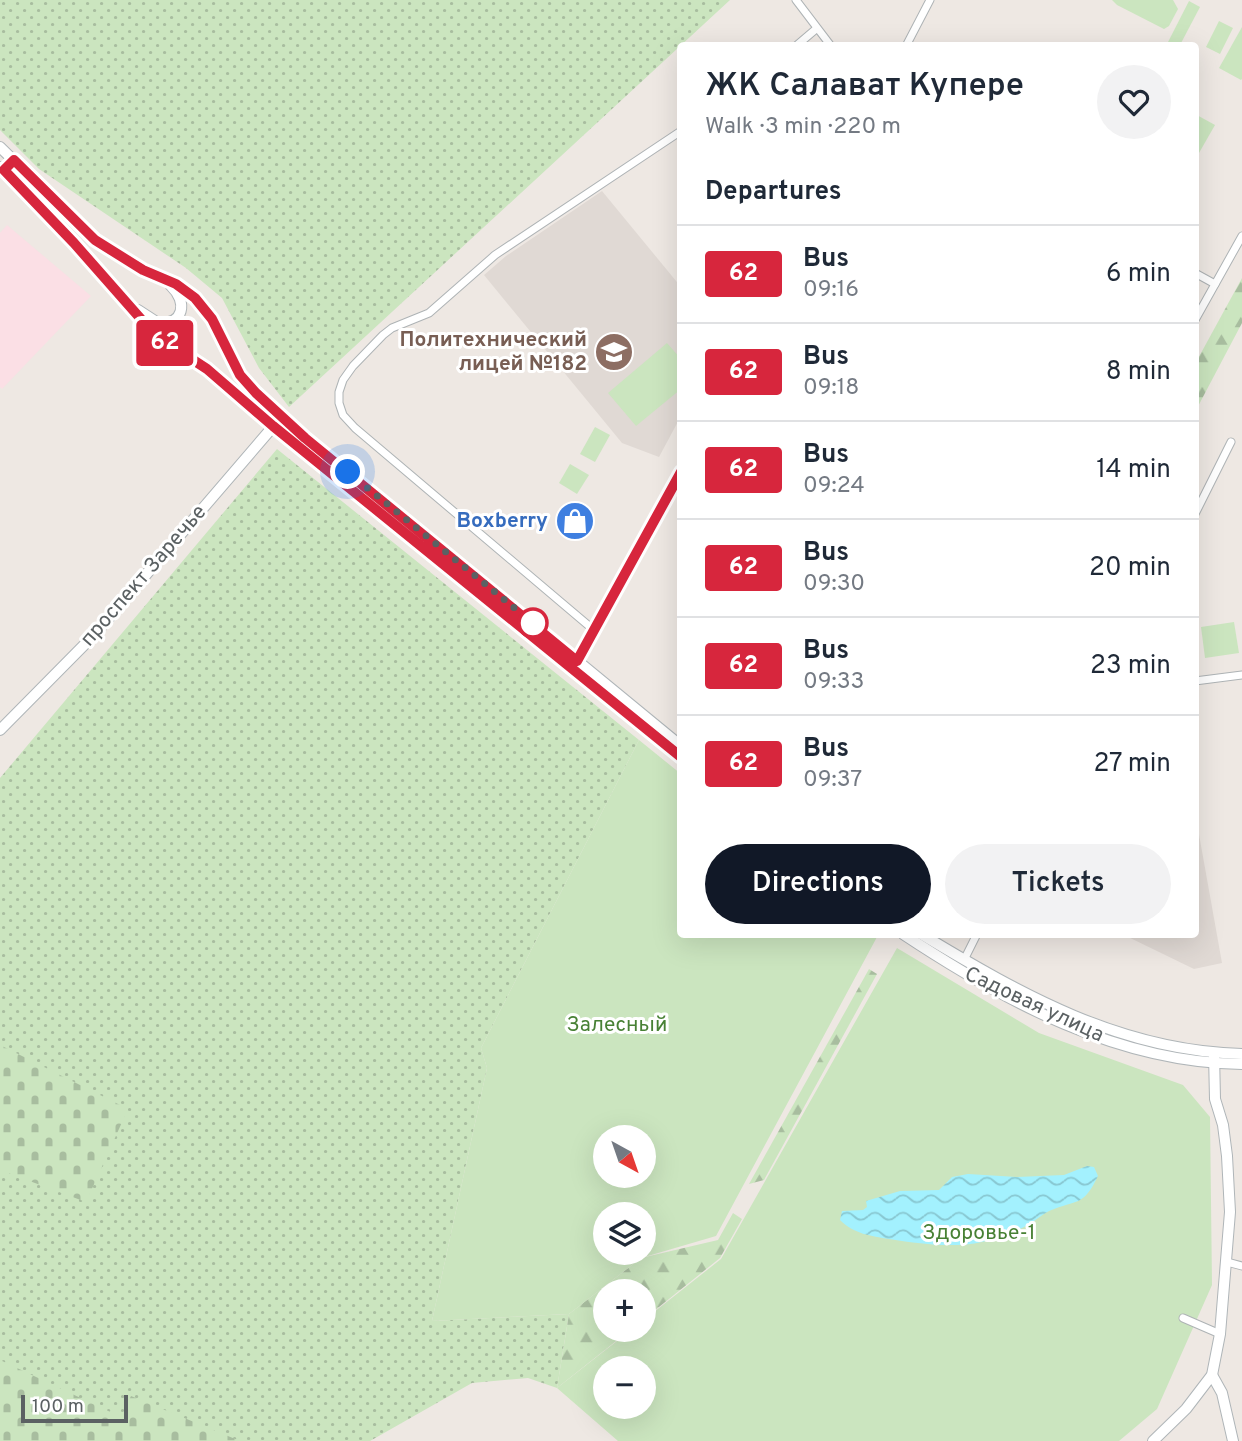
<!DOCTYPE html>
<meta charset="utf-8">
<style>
:root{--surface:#fff;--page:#f2f2f3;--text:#1f2937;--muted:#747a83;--line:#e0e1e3;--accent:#111827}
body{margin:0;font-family:Overpass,sans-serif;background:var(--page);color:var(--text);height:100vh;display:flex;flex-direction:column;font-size:26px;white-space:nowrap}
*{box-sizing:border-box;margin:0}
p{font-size:23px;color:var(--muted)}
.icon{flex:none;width:38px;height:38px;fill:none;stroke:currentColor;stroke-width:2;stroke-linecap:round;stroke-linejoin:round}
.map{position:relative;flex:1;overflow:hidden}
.drawer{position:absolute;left:677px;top:42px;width:522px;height:896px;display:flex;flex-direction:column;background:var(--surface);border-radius:7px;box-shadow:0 7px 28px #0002}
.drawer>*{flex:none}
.badge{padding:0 14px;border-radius:5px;font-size:24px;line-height:46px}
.needle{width:46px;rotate:140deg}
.fabs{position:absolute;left:593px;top:1125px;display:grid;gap:14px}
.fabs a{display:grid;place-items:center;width:63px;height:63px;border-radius:50%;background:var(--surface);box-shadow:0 7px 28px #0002;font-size:35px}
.scale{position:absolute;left:21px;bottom:18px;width:107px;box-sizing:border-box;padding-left:7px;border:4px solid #5b6163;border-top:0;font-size:19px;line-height:24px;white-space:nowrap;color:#5b6163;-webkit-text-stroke:5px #fff;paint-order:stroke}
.you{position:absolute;width:35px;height:35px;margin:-18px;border:5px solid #fff;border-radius:50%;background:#1a73e8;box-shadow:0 0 0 10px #1a73e833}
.map>.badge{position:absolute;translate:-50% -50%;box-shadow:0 0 0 4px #fff}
h2{padding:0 28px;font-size:26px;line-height:63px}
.round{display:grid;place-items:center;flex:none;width:74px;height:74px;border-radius:37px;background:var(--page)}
.overview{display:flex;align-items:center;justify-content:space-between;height:119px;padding:0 28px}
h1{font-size:33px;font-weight:600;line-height:52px}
.button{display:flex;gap:14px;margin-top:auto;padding:14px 28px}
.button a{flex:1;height:80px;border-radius:42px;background:var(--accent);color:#fff;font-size:28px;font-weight:600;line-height:80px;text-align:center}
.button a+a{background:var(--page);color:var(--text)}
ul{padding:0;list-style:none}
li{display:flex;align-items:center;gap:21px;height:98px;padding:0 28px;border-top:2px solid var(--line)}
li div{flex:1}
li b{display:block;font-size:26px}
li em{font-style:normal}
li .badge{min-width:77px;font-weight:700;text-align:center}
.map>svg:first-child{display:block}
.education{fill:#e0d9d4}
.medical{fill:#fbdfe5}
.grass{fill:url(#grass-dots)}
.forest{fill:url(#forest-firs)}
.cemetery{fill:url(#cemetery-stones)}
.green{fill:#cbe5bf;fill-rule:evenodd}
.water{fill:url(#water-waves)}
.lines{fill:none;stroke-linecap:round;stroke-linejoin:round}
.street-casing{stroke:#aeb3b5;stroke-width:9}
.secondary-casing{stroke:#afb5b8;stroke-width:12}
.street{stroke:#fff;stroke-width:7}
.secondary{stroke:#fff;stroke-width:10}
.line-casing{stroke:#fff;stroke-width:16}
.line{stroke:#d7263d;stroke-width:10}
.walk{stroke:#5b6163;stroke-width:7;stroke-dasharray:0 12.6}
.stop-dot{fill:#fff;stroke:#d7263d;stroke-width:3.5}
.labels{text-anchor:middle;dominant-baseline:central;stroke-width:6;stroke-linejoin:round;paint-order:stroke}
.education-label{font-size:21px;font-weight:bold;fill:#785e54;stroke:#fff;text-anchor:end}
.shop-label{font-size:21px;font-weight:bold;fill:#366cbe;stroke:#fff;text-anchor:end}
.street-label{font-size:21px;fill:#5b6163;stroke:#fff}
.park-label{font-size:21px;fill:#488135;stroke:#fff}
</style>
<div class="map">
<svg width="1242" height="1441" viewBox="0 0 1242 1441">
<defs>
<pattern id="grass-dots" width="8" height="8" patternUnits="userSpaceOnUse" patternTransform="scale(1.75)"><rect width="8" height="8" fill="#cbe5bf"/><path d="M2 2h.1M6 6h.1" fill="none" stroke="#a8bd9f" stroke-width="1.8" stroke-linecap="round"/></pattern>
<pattern id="forest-firs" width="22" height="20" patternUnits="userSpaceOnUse" patternTransform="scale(1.75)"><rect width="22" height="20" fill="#cbe5bf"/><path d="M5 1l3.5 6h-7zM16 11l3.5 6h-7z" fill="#a8bd9f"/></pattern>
<pattern id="cemetery-stones" width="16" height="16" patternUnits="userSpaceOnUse" patternTransform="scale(1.75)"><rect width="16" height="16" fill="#cbe5bf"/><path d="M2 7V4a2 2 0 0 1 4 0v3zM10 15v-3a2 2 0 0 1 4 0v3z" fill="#a8bd9f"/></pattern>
<pattern id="water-waves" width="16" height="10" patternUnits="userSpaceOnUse" patternTransform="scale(1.75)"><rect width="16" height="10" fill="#a3f1fe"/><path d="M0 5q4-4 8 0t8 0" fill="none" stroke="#88c7d1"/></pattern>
</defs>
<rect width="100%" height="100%" fill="#eee8e3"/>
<g class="education">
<path d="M602,191l79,96v129l-22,41 -37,-14 -138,-168 22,-19z"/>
<path d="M1195,812l27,151 -28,6 -70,-34 71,-1z"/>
</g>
<path class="medical" d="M7,225l84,71 -89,93 -2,-2v-154z"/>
<g class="grass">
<path d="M0,0h730l-441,407 -30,-39 -37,-70 -36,-30 -147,-99 -39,-39z"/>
<path d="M277,449l362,291 -158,308 6,20 -55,253 137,-7 -12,74 -29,-10 -56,5 -102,58h-370v-663z"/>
</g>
<g class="forest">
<path d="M1242,278v45l-47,89v-48z"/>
<path d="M869,969l8,5 -113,206 -15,4z"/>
<path d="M733,1213l9,6 -22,39 -76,61v-27h-38v38h24l-73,58 12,-74 72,-56 77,-18z"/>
</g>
<g class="cemetery">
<path d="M0,1045l128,64 -42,93 -86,-32z"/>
<path d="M0,1360l121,57 10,-21 109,45h-240z"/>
</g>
<g class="green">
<path d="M1112,0h61l5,9 -9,17 -5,3 -47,-24z"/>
<path d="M1189,1l11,6 -20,38 -13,-1z"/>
<path d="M1219,21l14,7 -13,26 -14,-7z"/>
<path d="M1242,27v52l-1,1 -22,-12z"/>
<path d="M1195,114l20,11 -20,35z"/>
<path d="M667,343l14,16v30l-45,37 -28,-33z"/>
<path d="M595,427l15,8 -15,27 -15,-8z"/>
<path d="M570,464l19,11 -12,19 -18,-11z"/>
<path d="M1234,622l5,31 -34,5 -4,-31z"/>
<path d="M639,740l42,34v160h193l3,3 -161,299 -75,22 -72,56 -137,7 55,-253 -6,-20zM606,1138h38v38h-38zM606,1214h38v39h-38z"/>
<path d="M897,948l142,85 144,52 27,32 2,168 -55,124 -38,32h-501l-61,-53 74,-58h13v-10l77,-61zM606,1368h38v39h-38z"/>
</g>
<path class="water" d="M1087,1166l7,1 4,9c-15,31 -20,23 -49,35 -8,4 -15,11 -23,15 -49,25 -85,21 -137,13 -18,-3 -35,-5 -49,-19l2,-9 21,-1 4,-3 -1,-6 34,-10 39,-1 13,-13 16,-3 49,3 47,-2z"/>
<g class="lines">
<defs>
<g id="street">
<path d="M796,0l35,46"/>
<path d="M796,46l20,-17"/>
<path d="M906,46l24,-46"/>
<path d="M1195,273l20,11"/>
<path d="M1195,320l47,-84"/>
<path d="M1195,514l36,-72"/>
<path d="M595,631l-240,-203 -12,-13 -4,-12v-11l4,-12 10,-14 30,-31 9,-7 37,-15 66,-58 186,-124"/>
<path d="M576,662l105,-190"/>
<path d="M1195,681l47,-6"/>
<path d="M964,960l13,-26"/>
<path d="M1227,1262l15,4"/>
<path d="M1183,1318l37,16"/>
</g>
<g id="secondary">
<path d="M0,147l95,93 28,19 53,25 19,13 17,22 28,56 41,42 400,329"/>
<path d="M0,167l74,76 81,92 52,34 66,57 408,331"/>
<path d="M138,310l20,13c26,2 30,-21 13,-37"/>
<path d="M0,730l95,-96 182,-212"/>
<path d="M903,934c101,67 215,129 339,130"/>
<path d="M921,934c101,61 200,117 321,120"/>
<path d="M1212,1375l10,18 11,48"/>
<path d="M1153,1441l33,-32 26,-34 8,-41 10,-122 -3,-56 -4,-31 -8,-26 -1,-45"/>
</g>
</defs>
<use href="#street" class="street-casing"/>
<use href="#secondary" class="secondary-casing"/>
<use href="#street" class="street"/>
<use href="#secondary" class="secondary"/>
</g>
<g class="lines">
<defs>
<path id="line" d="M681,472l-104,189 -272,-223 -49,-45 -16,-18 -28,-56 -17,-21 -19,-14 -33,-14 -48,-30 -81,-80 -10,10 70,73 81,92 52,34 66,57 408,331"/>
</defs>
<use href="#line" class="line-casing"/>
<use href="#line" class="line"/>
<path class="walk" d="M348,472l185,151"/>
</g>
<defs>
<symbol id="school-disc" viewBox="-11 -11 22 22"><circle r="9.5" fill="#8d6e63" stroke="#fff"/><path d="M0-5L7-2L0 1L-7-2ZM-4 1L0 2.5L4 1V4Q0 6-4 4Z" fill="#fff"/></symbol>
<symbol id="shop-disc" viewBox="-11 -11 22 22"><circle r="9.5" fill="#3f7fe0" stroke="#fff"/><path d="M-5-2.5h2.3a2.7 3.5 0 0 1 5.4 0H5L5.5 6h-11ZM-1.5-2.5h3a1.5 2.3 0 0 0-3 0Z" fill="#fff"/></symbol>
</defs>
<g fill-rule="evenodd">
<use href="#school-disc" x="592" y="330" width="44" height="44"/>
<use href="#shop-disc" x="553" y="499" width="44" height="44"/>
</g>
<circle class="stop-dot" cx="533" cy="623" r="14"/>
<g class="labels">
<g class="education-label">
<text x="587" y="340">Политехнический<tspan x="587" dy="24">лицей №182</tspan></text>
</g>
<g class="shop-label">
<text x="548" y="521">Boxberry</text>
</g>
<g class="street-label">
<text transform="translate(144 576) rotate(-49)">проспект Заречье</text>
<text transform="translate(1034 1005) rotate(25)">Садовая улица</text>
</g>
<g class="park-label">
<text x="617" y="1025">Залесный</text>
<text x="979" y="1233">Здоровье-1</text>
</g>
</g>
</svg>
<div class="fabs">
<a><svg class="needle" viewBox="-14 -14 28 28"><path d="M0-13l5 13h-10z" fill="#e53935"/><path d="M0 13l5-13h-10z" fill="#747a83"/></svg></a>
<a><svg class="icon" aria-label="layers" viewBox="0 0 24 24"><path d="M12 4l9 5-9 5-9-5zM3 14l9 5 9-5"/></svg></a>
<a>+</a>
<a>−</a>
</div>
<div class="scale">100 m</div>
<div class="you" style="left:348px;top:472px"></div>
<b class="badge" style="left:165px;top:343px;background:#d7263d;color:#fff">62</b>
<section class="drawer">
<div class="overview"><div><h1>ЖК Салават Купере</h1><p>Walk · 3 min · 220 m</p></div><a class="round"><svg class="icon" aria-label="heart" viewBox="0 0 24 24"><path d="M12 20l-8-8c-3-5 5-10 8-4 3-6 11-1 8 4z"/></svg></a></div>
<h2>Departures</h2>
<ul>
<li><span class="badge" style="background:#d7263d;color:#fff">62</span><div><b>Bus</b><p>09:16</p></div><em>6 min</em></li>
<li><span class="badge" style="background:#d7263d;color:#fff">62</span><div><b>Bus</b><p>09:18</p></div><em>8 min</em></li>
<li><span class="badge" style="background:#d7263d;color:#fff">62</span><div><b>Bus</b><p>09:24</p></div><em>14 min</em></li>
<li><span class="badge" style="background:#d7263d;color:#fff">62</span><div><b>Bus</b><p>09:30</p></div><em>20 min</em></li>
<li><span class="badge" style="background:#d7263d;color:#fff">62</span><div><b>Bus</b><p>09:33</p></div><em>23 min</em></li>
<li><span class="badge" style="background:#d7263d;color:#fff">62</span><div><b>Bus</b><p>09:37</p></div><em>27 min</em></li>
</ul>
<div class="button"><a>Directions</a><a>Tickets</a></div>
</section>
</div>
